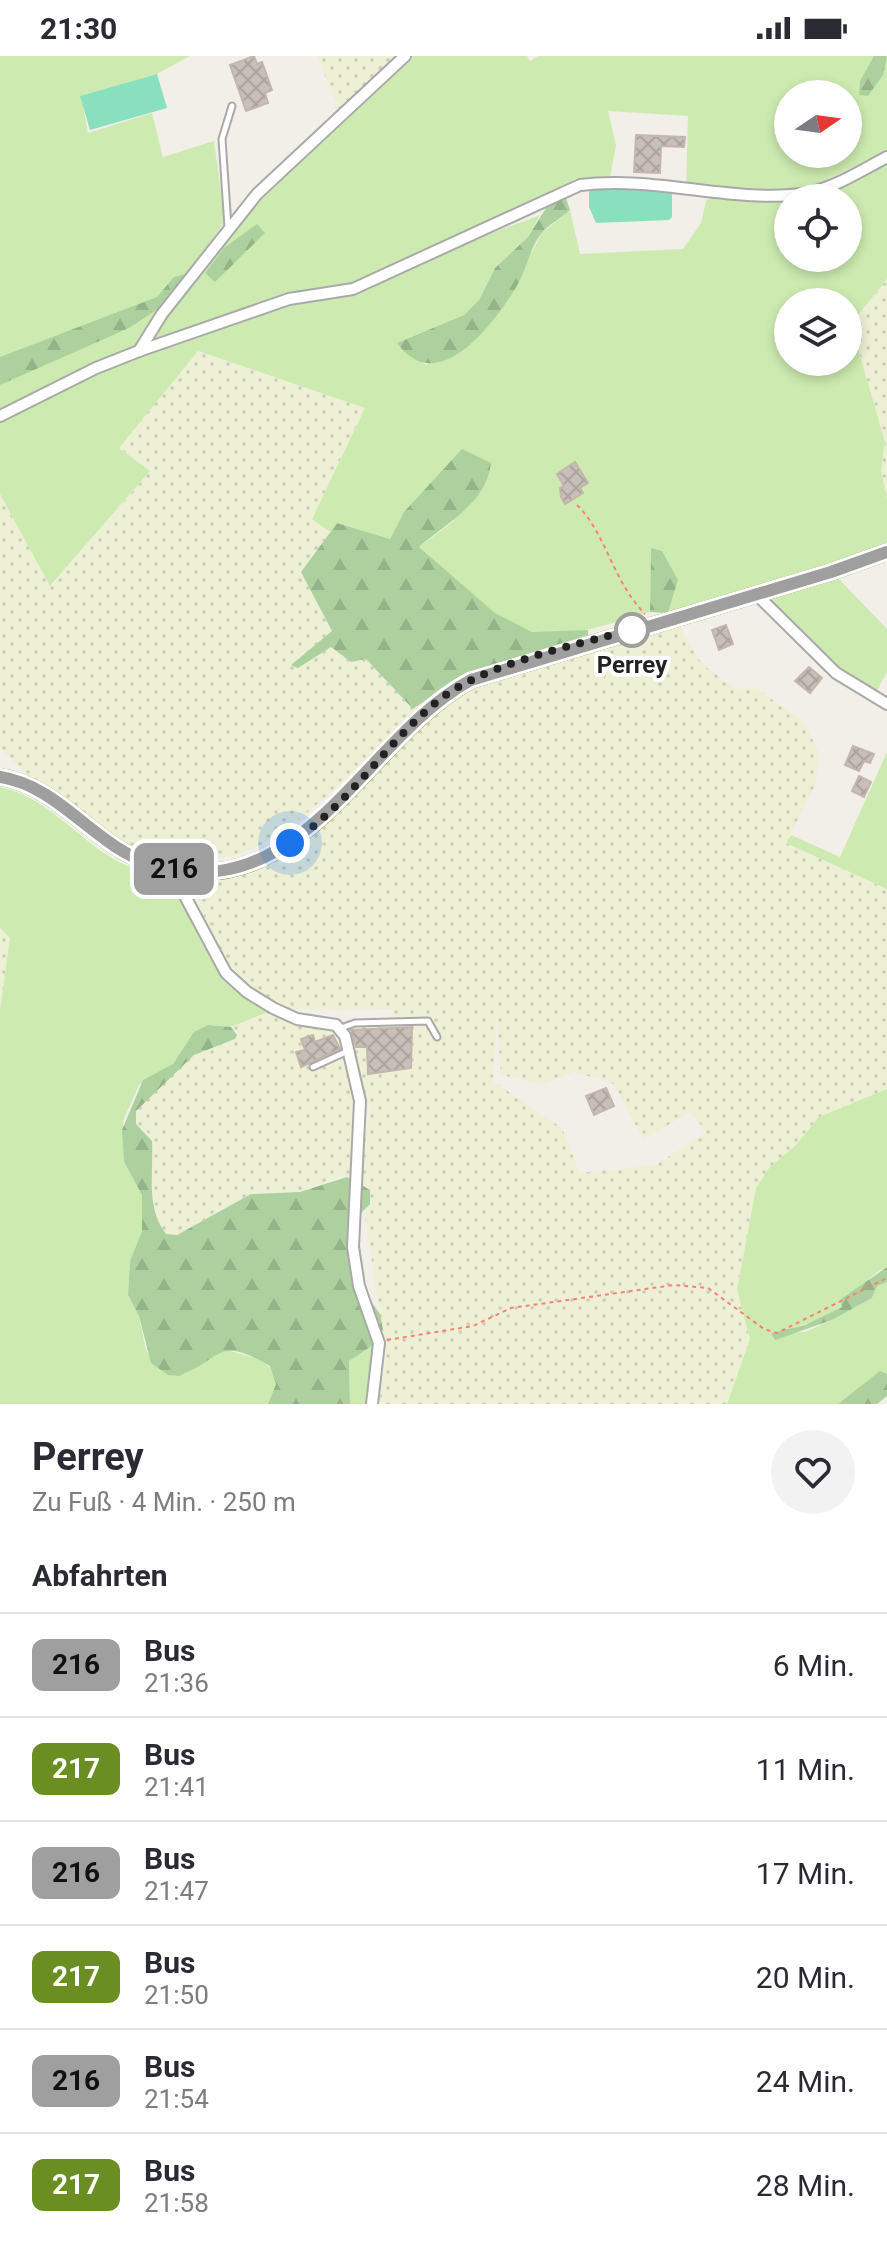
<!DOCTYPE html>
<html lang="de">
<meta charset="utf-8">
<style>
:root{--surface:#fff;--page:#f2f2f3;--text:#2b2b33;--muted:#7c7c81;--line:#e1e1e2}
body{margin:0;font-family:Roboto,sans-serif;background:var(--page);color:var(--text);height:100vh;display:flex;flex-direction:column;font-size:30px;white-space:nowrap}
*{box-sizing:border-box;margin:0}
p{font-size:26px;color:var(--muted)}
.icon{flex:none;width:44px;height:44px;fill:none;stroke:currentColor;stroke-width:2;stroke-linecap:round;stroke-linejoin:round}
.map{position:relative;height:1348px;overflow:hidden}
.panel{display:flex;flex-direction:column;background:var(--surface);flex:1}
.panel>*{flex:none}
.badge{padding:0 16px;border-radius:12px;font-size:28px;line-height:52px}
.needle{width:52px;rotate:77deg}
.tools{position:absolute;left:774px;top:24px;display:grid;gap:16px}
.tools a{display:grid;place-items:center;width:88px;height:88px;border-radius:50%;background:var(--surface);box-shadow:0 4px 12px #0003;font-size:40px}
.you{position:absolute;width:40px;height:40px;margin:-20px;border:6px solid #fff;border-radius:50%;background:#1a73e8;box-shadow:0 0 0 12px #1a73e833}
.map>.badge{position:absolute;translate:-50% -50%;box-shadow:0 0 0 4px #fff}
h2{padding:0 32px;font-size:30px;line-height:72px}
.round{display:grid;place-items:center;flex:none;width:84px;height:84px;border-radius:42px;background:var(--page)}
.head{display:flex;align-items:center;justify-content:space-between;height:136px;padding:0 32px}
h1{font-size:38px;font-weight:700;line-height:60px}
ul{padding:0;list-style:none}
li{display:flex;align-items:center;gap:24px;height:104px;padding:0 32px;border-top:2px solid var(--line)}
li div{flex:1}
li b{display:block;font-size:30px}
li em{font-style:normal}
li .badge{min-width:88px;font-weight:700;text-align:center}
.status{display:flex;justify-content:space-between;align-items:center;height:56px;padding:0 40px;background:var(--surface);direction:ltr}
.status svg{height:22px;fill:currentColor}
.map>svg:first-child{display:block}
.farmland{fill:url(#farmland-dots);fill-rule:evenodd}
.grass{fill:#cdebb0;fill-rule:evenodd}
.forest{fill:url(#forest-firs)}
.pitch{fill:#88e0be}
.building{fill:url(#building-cross-hatch);stroke:#c4b6ab;stroke-width:2}
.lines{fill:none;stroke-linecap:round;stroke-linejoin:round}
.service-casing{stroke:#a9a9a9;stroke-width:9}
.minor-casing{stroke:#a9a9a9;stroke-width:14}
.secondary-casing{stroke:#707d05;stroke-width:18}
.path{stroke:#fa8072;stroke-width:2;stroke-dasharray:4 4;stroke-linecap:butt}
.service{stroke:#fff;stroke-width:5}
.minor{stroke:#fff;stroke-width:10}
.secondary{stroke:#f7fabf;stroke-width:14}
.line-casing{stroke:#fff;stroke-width:18}
.line{stroke:#9f9f9f;stroke-width:12}
.walk{stroke:#222;stroke-width:8;stroke-dasharray:0 14.4}
.stop-dot{fill:#fff;stroke:#9f9f9f;stroke-width:4}
.labels{text-anchor:middle;dominant-baseline:central;stroke-width:8;stroke-linejoin:round;paint-order:stroke}
.stop-label{font-size:24px;font-weight:bold;fill:#222;stroke:#fff}
</style>
<div class="status"><b>21:30</b><svg viewBox="0 0 49 12"><path d="M0 12V9h3v3zM5 12V6h3v6zM10 12V3h3v9zM15 12V0h3v12zM26 1h20v11H26zM47 4h2v5h-2z"/></svg></div>
<div class="map">
<svg width="887" height="1348" viewBox="0 0 887 1348">
<defs>
<pattern id="farmland-dots" width="8" height="8" patternUnits="userSpaceOnUse" patternTransform="scale(2)"><rect width="8" height="8" fill="#eef0d5"/><path d="M2 2h.1M6 6h.1" fill="none" stroke="#ccceb7" stroke-width="1.8" stroke-linecap="round"/></pattern>
<pattern id="forest-firs" width="22" height="20" patternUnits="userSpaceOnUse" patternTransform="scale(2)"><rect width="22" height="20" fill="#add19e"/><path d="M5 1l3.5 6h-7zM16 11l3.5 6h-7z" fill="#95b388"/></pattern>
<pattern id="building-cross-hatch" width="8" height="8" patternUnits="userSpaceOnUse" patternTransform="scale(2)"><rect width="8" height="8" fill="#c7bfb8"/><path d="M0 0l8 8M0 8l8-8" fill="none" stroke="#aba49e"/></pattern>
</defs>
<rect width="100%" height="100%" fill="#f2efe9"/>
<g class="farmland">
<path d="M317,0h80l-57,56z"/>
<path d="M887,223v219l-6,-28 4,-28 -34,-118z"/>
<path d="M197,295l168,57 -53,111 18,13 -29,40 31,59 -34,37 33,-21 20,15 15,-3 47,50 -62,66 -72,62 -45,19 -52,7 -44,-12 -105,-70 -33,-33v-254l51,92 99,-115 -31,-23z"/>
<path d="M678,567l24,41 34,25 20,-1 49,35 14,30 -3,30 -30,60 101,46v200l-68,28 -22,27 -28,24 -13,20 -19,101 13,50 -23,65h-348l7,-49 -25,-165 2,-57 8,-26 -12,-1 -6,73 -13,-2 -40,15 -49,2 -74,41 -11,-1 -8,-11 -9,-49 4,-20 -5,-21 -12,-9v-12l17,-21 41,-36 41,-16v-8l-4,-4 39,-16 63,18 59,-9 1,-11 -105,1 -37,-19 -33,-39 -27,-69 51,-13 44,-19 163,-153 56,-24zM497,965l4,54 42,9 32,-12 39,12 29,55 48,-27 15,20 -50,33 -76,8 -18,-45 -69,-47z"/>
<path d="M0,872l10,10 -10,72z"/>
</g>
<g class="grass">
<path d="M0,0h190l-33,18 -76,22 7,37 64,-20 11,44 51,-16 11,80 -88,126 -137,68z"/>
<path d="M408,0h119l3,5 8,-5h349v95l-78,37 -40,3 -83,-4 2,-71 -80,-5 8,34 -6,32 -33,1 -114,58 -116,51 -199,57 17,-30 100,-124zM788,38h60v60h-60z"/>
<path d="M887,106v117l-36,45 34,118 -4,28 6,28v47l-20,9 -199,59 10,-33 -27,-31 -1,63c-36,10 -78,27 -116,20 -38,-6 -85,-61 -115,-85l36,-27 -51,-8 -14,27 -53,-16 -7,9 -18,-13 53,-111 -167,-57 -79,97 31,23 -100,115 -50,-92v-72l97,-49 71,-28 121,-40 68,-10 88,-44 95,-36 -12,22 -33,31 -16,32 -15,15 -67,28 29,22 106,-113 10,-19 28,-23 10,44 103,-5 18,-26 5,-22 9,-6 73,5v58h60v-60h-49l65,-22zM788,246h60v60h-60z"/>
<path d="M837,521l50,52v43l-12,22 -31,-18 -77,-75z"/>
<path d="M887,696v137l-101,-46 5,-8 49,22z"/>
<path d="M0,731c51,11 78,55 123,77 18,8 37,8 52,21 25,49 45,99 95,126l-39,16 -23,-2 -14,8 -21,31 -34,21 -16,36 1,41 18,33v36l-12,30 -2,34 11,21 7,35 39,23 39,-25 37,11 13,11 2,13 -8,20h-268v-394l10,-72 -10,-10z"/>
<path d="M887,1033v178c-19,7 -28,26 -43,38 -20,16 -48,22 -72,28l33,-1 27,-12 40,-22 5,-12 10,-4v92l-7,-2 -42,32h-111l23,-65 -13,-49 19,-102 13,-20 28,-24 22,-27z"/>
<path d="M375,1286l-5,62h-20l-1,-43z"/>
</g>
<g class="forest">
<path d="M874,0h13l-4,19 -15,21 -9,-1 1,-14z"/>
<path d="M566,142l4,12c-9,8 -22,15 -29,24 -11,14 -14,34 -23,50 -23,39 -80,116 -121,59l67,-28 15,-15 16,-32 33,-31 21,-34z"/>
<path d="M257,168l8,9 -50,49 -10,-9 19,-25z"/>
<path d="M195,216l-28,31 -38,25 -129,57v-28l157,-60 17,-20z"/>
<path d="M462,393l29,14c-4,40 -45,60 -72,84l76,66 37,19 56,-2v5c-64,20 -120,35 -175,74l-47,-50 -15,3 -20,-15 -33,21 -7,-3 41,-34 -31,-59 36,-49 53,16 14,-27z"/>
<path d="M651,492l11,3 16,29 -10,33 -18,-1z"/>
<path d="M208,969l23,2 6,8 -2,4 -41,16 -58,56v13l16,17c2,32 -7,65 14,93l11,1 74,-41 49,-2 47,-15 23,13v14l-12,12v13l8,65 14,20 3,16 -10,15 -24,16 1,43h-82l8,-20 -6,-18c-54,-31 -46,-8 -91,10l-11,-1 -17,-12 -12,-47 -11,-21 2,-34 12,-30v-36l-18,-33 -2,-32 21,-50 30,-16 21,-32z"/>
<path d="M887,1211v15l-10,4 -5,12 -40,22 -57,20 -4,-7 34,-8 37,-18 -1,-8z"/>
<path d="M880,1315l7,3v22l-10,8h-39z"/>
</g>
<g class="pitch">
<path d="M157,18l10,34 -77,22 -10,-34z"/>
<path d="M594,131l73,2 5,6v22l-3,3 -73,3 -7,-16v-15z"/>
</g>
<g class="building">
<path d="M254,0l3,8 5,-2 10,28 -7,3 3,10 -22,8 -16,-46z"/>
<path d="M636,79l49,2 -1,10 -23,-1 -1,27 -26,-1z"/>
<path d="M575,406l13,21 -8,5 3,5 -18,11 -4,-7 -1,-9 4,-2 -7,-12z"/>
<path d="M726,569l7,19 -14,6 -7,-20z"/>
<path d="M809,611l13,11 -12,15 -15,-12z"/>
<path d="M853,690l21,8 -4,9 -6,-2 -5,10 -14,-6z"/>
<path d="M859,720l12,6 -7,15 -12,-6z"/>
<path d="M412,971l-1,41 -43,6 -1,-27h-11l-5,-17z"/>
<path d="M313,979l2,7 18,-7 7,14 -39,18 -5,-15 9,-2 -4,-11z"/>
<path d="M606,1032l8,18 -20,9 -8,-19z"/>
</g>
<g class="lines">
<defs>
<g id="service">
<path d="M228,171l-6,-88 10,-33"/>
<path d="M341,972l14,-5 73,-2 9,16"/>
<path d="M313,1011l35,-16"/>
</g>
<g id="minor">
<path d="M139,295l150,-52 64,-10 227,-104c77,-10 157,20 228,8 28,-6 54,-23 79,-36"/>
<path d="M0,360l96,-48 43,-17 23,-37 95,-120 148,-138"/>
<path d="M756,538l80,79 51,31"/>
<path d="M182,814l4,28 40,75 21,19 26,16 24,11 39,6 9,11 15,65 -7,146 6,39 20,57 -7,61"/>
</g>
<path id="secondary" d="M0,721c60,9 94,69 151,87 150,48 213,-126 320,-184l360,-108 56,-20"/>
</defs>
<use href="#service" class="service-casing"/>
<use href="#minor" class="minor-casing"/>
<use href="#secondary" class="secondary-casing"/>
<g class="path">
<path d="M577,449c30,30 35,75 68,109"/>
<path d="M387,1284l86,-14 38,-18 163,-23 34,3 56,41 13,4 110,-55"/>
</g>
<use href="#service" class="service"/>
<use href="#minor" class="minor"/>
<use href="#secondary" class="secondary"/>
</g>
<g class="lines">
<defs>
<path id="line" d="M0,721c60,9 94,69 151,87 150,48 213,-127 320,-184l360,-108 56,-20"/>
</defs>
<use href="#line" class="line-casing"/>
<use href="#line" class="line"/>
<path class="walk" d="M290,787c57,-36 93,-96 144,-139 45,-39 140,-59 198,-74"/>
</g>
<circle class="stop-dot" cx="632" cy="574" r="16"/>
<g class="labels">
<g class="stop-label">
<text x="632" y="609">Perrey</text>
</g>
</g>
</svg>
<div class="tools">
<a><svg class="needle" viewBox="-14 -14 28 28"><path d="M0-13l5 13h-10z" fill="#e53935"/><path d="M0 13l5-13h-10z" fill="#7c7c81"/></svg></a>
<a><svg class="icon" aria-label="locate" viewBox="0 0 24 24"><circle cx="12" cy="12" r="6"/><path d="M12 2v4M12 18v4M2 12h4M18 12h4"/></svg></a>
<a><svg class="icon" aria-label="layers" viewBox="0 0 24 24"><path d="M12 4l9 5-9 5-9-5zM3 14l9 5 9-5"/></svg></a>
</div>
<div class="you" style="left:290px;top:787px"></div>
<b class="badge" style="left:174px;top:813px;background:#9f9f9f;color:#111">216</b>
</div>
<section class="panel">
<div class="head"><div><h1>Perrey</h1><p>Zu Fuß · 4 Min. · 250 m</p></div><a class="round"><svg class="icon" aria-label="heart" viewBox="0 0 24 24"><path d="M12 20l-8-8c-3-5 5-10 8-4 3-6 11-1 8 4z"/></svg></a></div>
<h2>Abfahrten</h2>
<ul>
<li><span class="badge" style="background:#9f9f9f;color:#111">216</span><div><b>Bus</b><p>21:36</p></div><em>6 Min.</em></li>
<li><span class="badge" style="background:#6b8e23;color:#fff">217</span><div><b>Bus</b><p>21:41</p></div><em>11 Min.</em></li>
<li><span class="badge" style="background:#9f9f9f;color:#111">216</span><div><b>Bus</b><p>21:47</p></div><em>17 Min.</em></li>
<li><span class="badge" style="background:#6b8e23;color:#fff">217</span><div><b>Bus</b><p>21:50</p></div><em>20 Min.</em></li>
<li><span class="badge" style="background:#9f9f9f;color:#111">216</span><div><b>Bus</b><p>21:54</p></div><em>24 Min.</em></li>
<li><span class="badge" style="background:#6b8e23;color:#fff">217</span><div><b>Bus</b><p>21:58</p></div><em>28 Min.</em></li>
</ul>
</section>
